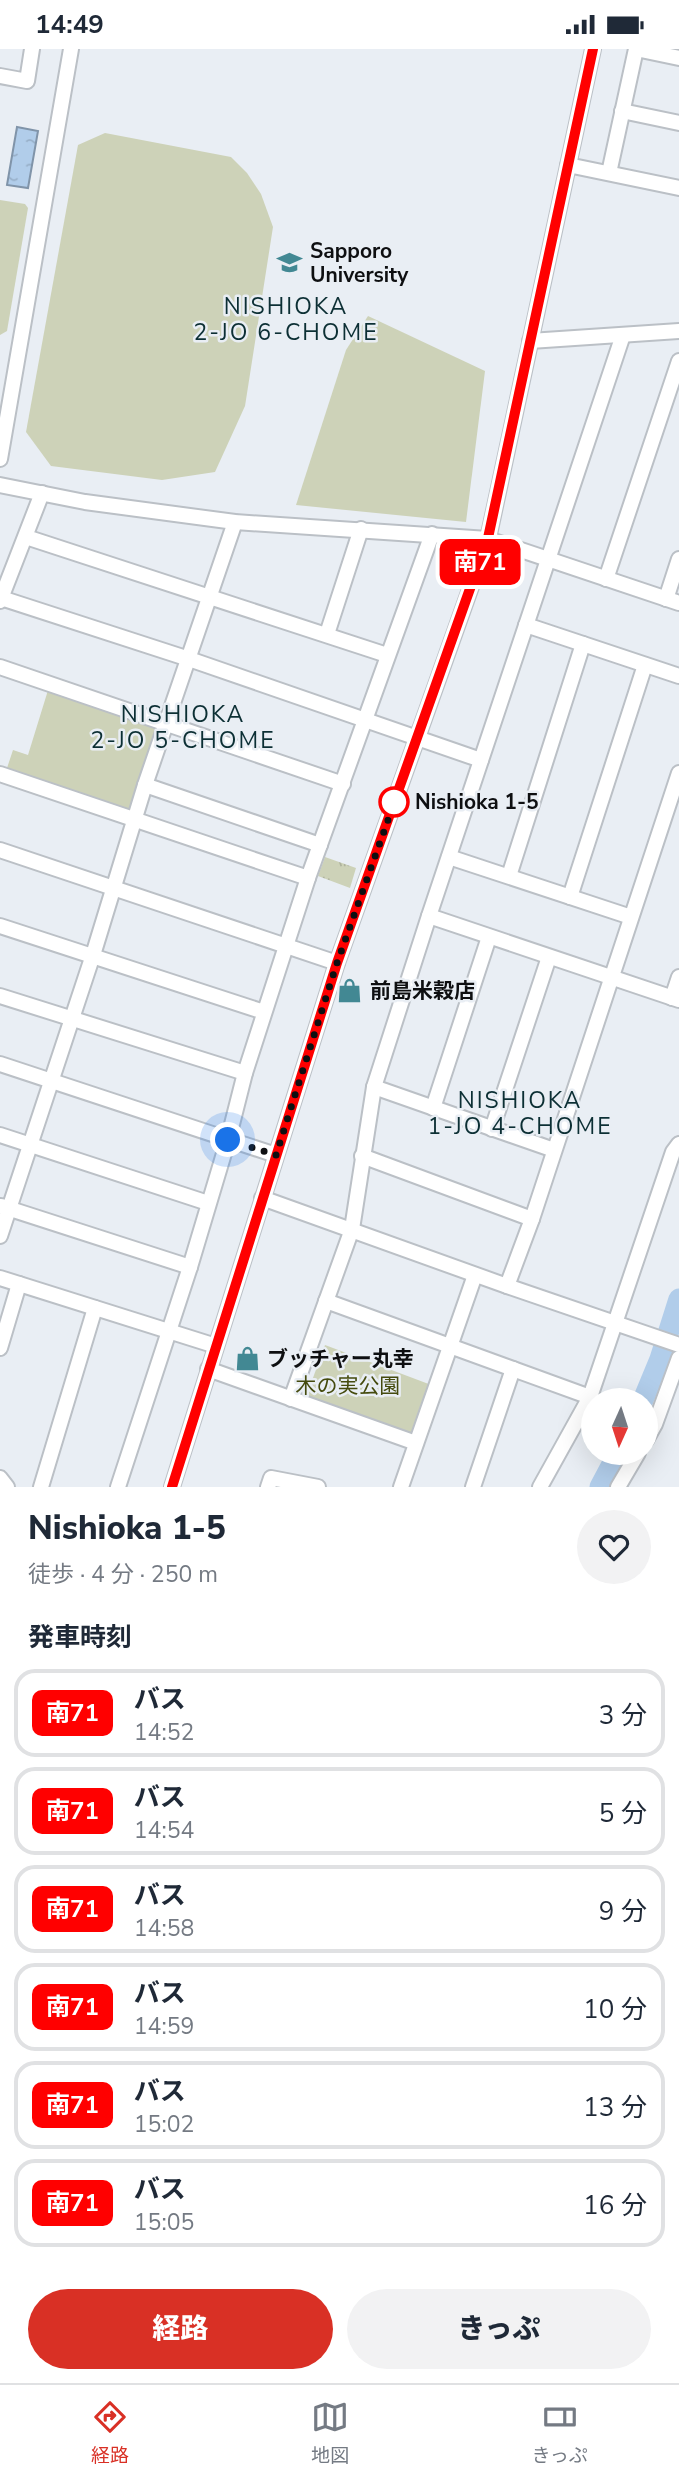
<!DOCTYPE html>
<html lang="ja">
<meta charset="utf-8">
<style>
:root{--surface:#fff;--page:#f2f2f3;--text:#1f2937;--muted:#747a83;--line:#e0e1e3;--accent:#d93025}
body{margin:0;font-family:"Nunito Sans","Noto Sans JP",sans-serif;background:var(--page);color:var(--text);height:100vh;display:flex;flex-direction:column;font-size:26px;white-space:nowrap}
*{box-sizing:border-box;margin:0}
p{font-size:23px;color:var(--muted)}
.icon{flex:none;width:38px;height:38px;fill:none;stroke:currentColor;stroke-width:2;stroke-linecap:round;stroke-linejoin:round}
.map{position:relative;height:1438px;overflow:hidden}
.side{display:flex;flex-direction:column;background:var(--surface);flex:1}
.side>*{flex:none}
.badge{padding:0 14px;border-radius:10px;font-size:24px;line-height:46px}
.needle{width:46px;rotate:183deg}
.controls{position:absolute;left:581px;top:1339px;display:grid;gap:14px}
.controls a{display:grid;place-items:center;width:77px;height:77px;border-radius:50%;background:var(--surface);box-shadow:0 7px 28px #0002;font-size:35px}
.you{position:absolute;width:35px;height:35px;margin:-18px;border:5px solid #fff;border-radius:50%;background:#1a73e8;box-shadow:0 0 0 10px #1a73e833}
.map>.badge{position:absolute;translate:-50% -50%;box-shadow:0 0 0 4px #fff}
h2{padding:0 28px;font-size:26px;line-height:63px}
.round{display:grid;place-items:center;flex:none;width:74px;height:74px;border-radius:37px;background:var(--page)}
.overview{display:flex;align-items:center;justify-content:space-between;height:119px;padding:0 28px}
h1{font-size:33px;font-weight:800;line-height:52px}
.action{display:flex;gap:14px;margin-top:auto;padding:14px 28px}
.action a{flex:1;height:80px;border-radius:42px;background:var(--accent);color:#fff;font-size:28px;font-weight:800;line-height:80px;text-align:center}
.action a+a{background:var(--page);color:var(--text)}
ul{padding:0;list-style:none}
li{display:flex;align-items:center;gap:21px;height:88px;margin:0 14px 10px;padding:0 14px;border:4px solid var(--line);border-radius:21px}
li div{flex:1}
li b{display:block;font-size:26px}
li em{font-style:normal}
li .badge{min-width:77px;font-weight:700;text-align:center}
.status{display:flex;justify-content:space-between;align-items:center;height:49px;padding:0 35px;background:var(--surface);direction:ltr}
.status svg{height:19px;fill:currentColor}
.tab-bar{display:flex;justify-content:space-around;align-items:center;height:98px;border-top:2px solid var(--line);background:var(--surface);font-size:19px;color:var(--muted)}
.tab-bar a{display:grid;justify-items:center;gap:4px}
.tab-bar .selected{color:var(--accent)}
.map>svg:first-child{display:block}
.grass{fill:url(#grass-tufts)}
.park{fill:#cdd2b8}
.water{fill:url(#water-ripples);stroke:#8094a9;stroke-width:2}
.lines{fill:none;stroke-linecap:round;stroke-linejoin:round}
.river{stroke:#b1cdea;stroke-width:21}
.minor-casing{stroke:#bbc0c6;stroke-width:18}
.minor{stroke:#fff;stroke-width:14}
.line-casing{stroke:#fff;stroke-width:16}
.line{stroke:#f00;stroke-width:10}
.walk{stroke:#0e0f11;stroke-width:7;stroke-dasharray:0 12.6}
.stop-dot{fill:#fff;stroke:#f00;stroke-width:3.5}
.labels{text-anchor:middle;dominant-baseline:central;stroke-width:5;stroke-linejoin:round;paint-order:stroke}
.poi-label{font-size:21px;font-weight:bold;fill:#0e0f11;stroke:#e9eef4;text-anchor:start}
.stop-label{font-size:21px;font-weight:bold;fill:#0e0f11;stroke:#e9eef4;text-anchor:start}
.park-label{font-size:21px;fill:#454b0e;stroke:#e9eef4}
.neighbourhood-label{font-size:23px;letter-spacing:2px;fill:#0c2f34;stroke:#e9eef4}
</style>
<div class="status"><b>14:49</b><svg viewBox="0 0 49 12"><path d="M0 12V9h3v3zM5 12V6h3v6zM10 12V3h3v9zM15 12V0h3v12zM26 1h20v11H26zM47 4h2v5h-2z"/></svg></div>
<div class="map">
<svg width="679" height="1438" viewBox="0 0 679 1438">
<defs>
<pattern id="grass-tufts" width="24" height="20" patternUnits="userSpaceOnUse" patternTransform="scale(1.75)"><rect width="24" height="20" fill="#cdd2b8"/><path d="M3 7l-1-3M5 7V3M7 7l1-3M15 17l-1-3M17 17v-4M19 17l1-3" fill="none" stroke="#afb39d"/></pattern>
<pattern id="water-ripples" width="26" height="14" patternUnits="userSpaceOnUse" patternTransform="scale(1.75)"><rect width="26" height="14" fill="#b1cdea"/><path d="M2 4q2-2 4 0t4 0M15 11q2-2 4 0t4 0" fill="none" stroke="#97afc8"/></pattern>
</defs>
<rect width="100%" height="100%" fill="#e9eef4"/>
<path class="grass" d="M325,808l31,11 -6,20 -32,-12z"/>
<g class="park">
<path d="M105,84l126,24 16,16 14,21 12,33 -28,179 -30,66 -53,8 -111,-14 -25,-34 52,-287z"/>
<path d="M0,151l25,4 3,4 -21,123 -7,4z"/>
<path d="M368,267l117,55 -19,151 -170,-17 50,-155z"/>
<path d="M49,638l112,39 -29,87 -126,-42 7,-21 15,5z"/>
<path d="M325,1296l109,41 -22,52 -106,-41z"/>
</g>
<path class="water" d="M17,78l21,4 -10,57 -21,-3z"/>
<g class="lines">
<g class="river">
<path d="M643,1351l17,-41 19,-60"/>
<path d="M600,1438l18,-34"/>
</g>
<defs>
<g id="minor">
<path d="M636,0l43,9"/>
<path d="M0,27l27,5 5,-32"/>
<path d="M622,62l57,12"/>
<path d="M568,116l111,23"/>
<path d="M609,124l27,-124"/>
<path d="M530,292l149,-10"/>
<path d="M0,410l71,-410"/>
<path d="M0,436l85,17 150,20 253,17 191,64"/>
<path d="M26,488l361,118"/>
<path d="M606,530l73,-218"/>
<path d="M1,549l188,61 292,101"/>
<path d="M666,550l13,-40"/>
<path d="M0,552l42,-108"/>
<path d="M526,576l153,51"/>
<path d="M327,585l34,-105"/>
<path d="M0,618l343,117"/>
<path d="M0,725l308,104"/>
<path d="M145,736l175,60"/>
<path d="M0,801l337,113"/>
<path d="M449,808l182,60"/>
<path d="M509,827l74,-232"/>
<path d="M570,848l75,-232"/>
<path d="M429,867l250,84"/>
<path d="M0,877l264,86"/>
<path d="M0,947l245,77"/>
<path d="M672,949l7,-21"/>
<path d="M0,1015l276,91"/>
<path d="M374,1038l180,63"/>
<path d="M433,1059l56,-171"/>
<path d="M492,1080l57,-172"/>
<path d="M0,1086l208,68"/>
<path d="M362,1107l170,63"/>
<path d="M262,1149l245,88 172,59"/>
<path d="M1,1157l189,61"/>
<path d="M0,1187l93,-281 52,-170 90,-263"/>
<path d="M0,1229l216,68"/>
<path d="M507,1237l25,-67 147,-446"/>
<path d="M326,1252l264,96"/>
<path d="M0,1299l19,-64"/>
<path d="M208,1320l208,74"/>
<path d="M291,1350l61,-170 22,-142 55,-171 194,-581"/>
<path d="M646,1391l9,-16 24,-66"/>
<path d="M0,1429l7,9"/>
<path d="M41,1438l54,-179"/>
<path d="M118,1438l72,-220 38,-127 17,-67 63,-195 124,-344"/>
<path d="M172,1438l165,-524 151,-424 105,-490"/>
<path d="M268,1438l3,-9 47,9"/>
<path d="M401,1438l74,-212"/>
<path d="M473,1438l40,-118"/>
<path d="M540,1438l50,-90 83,-245 6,-8"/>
<path d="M618,1438l20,-34"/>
</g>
</defs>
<use href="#minor" class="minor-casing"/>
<use href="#minor" class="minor"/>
</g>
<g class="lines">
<defs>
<path id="line" d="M172,1438l165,-524 151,-425 105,-489"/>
</defs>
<use href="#line" class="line-casing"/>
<use href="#line" class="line"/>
<path class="walk" d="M228,1091l48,15 61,-192 60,-168 -3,7"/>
</g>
<defs>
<symbol id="university-bare" viewBox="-9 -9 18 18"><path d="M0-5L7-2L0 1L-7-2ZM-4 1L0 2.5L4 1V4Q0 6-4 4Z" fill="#428893" stroke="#e9eef4" stroke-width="2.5" paint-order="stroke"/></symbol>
<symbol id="shop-bare" viewBox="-9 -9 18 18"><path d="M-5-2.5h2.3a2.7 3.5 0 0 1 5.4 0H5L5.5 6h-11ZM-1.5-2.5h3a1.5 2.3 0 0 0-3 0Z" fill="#428893" stroke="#e9eef4" stroke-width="2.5" paint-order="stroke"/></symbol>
</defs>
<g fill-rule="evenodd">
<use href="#university-bare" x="272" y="196" width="35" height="35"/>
<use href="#shop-bare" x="332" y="924" width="35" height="35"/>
<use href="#shop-bare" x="230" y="1292" width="35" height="35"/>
</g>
<circle class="stop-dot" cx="394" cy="753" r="14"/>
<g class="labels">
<g class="poi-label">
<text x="310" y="202">Sapporo<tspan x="310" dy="24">University</tspan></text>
<text x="370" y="942">前島米穀店</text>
<text x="267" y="1310">ブッチャー丸幸</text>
</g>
<g class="stop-label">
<text x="415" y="753">Nishioka 1-5</text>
</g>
<g class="park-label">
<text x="348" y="1337">木の実公園</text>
</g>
<g class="neighbourhood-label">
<text x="286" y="257">NISHIOKA<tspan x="286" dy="26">2-JO 6-CHOME</tspan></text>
<text x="183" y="665">NISHIOKA<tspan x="183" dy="26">2-JO 5-CHOME</tspan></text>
<text x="520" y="1051">NISHIOKA<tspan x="520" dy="26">1-JO 4-CHOME</tspan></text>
</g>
</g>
</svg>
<div class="controls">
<a><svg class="needle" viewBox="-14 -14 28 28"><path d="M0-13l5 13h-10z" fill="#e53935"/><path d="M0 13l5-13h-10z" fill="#747a83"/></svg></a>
</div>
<div class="you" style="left:228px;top:1091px"></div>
<b class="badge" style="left:480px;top:513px;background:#f00;color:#fff">南71</b>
</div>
<section class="side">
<div class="overview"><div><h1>Nishioka 1-5</h1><p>徒歩 · 4 分 · 250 m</p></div><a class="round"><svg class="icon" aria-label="heart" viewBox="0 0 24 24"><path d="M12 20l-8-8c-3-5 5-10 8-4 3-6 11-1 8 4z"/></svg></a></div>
<h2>発車時刻</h2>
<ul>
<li><span class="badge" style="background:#f00;color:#fff">南71</span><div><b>バス</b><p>14:52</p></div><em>3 分</em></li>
<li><span class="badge" style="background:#f00;color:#fff">南71</span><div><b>バス</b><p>14:54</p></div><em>5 分</em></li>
<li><span class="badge" style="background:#f00;color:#fff">南71</span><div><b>バス</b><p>14:58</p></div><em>9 分</em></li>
<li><span class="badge" style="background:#f00;color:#fff">南71</span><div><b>バス</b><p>14:59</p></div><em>10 分</em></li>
<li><span class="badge" style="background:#f00;color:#fff">南71</span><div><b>バス</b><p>15:02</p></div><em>13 分</em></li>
<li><span class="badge" style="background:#f00;color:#fff">南71</span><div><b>バス</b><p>15:05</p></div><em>16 分</em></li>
</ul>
<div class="action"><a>経路</a><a>きっぷ</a></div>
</section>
<nav class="tab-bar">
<a class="selected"><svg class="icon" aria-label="directions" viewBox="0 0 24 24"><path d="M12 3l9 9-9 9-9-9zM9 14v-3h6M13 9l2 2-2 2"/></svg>経路</a>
<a><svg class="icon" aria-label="map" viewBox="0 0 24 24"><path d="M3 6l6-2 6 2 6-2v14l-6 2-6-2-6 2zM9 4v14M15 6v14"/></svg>地図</a>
<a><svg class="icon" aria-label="tickets" viewBox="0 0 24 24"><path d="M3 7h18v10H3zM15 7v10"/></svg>きっぷ</a>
</nav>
